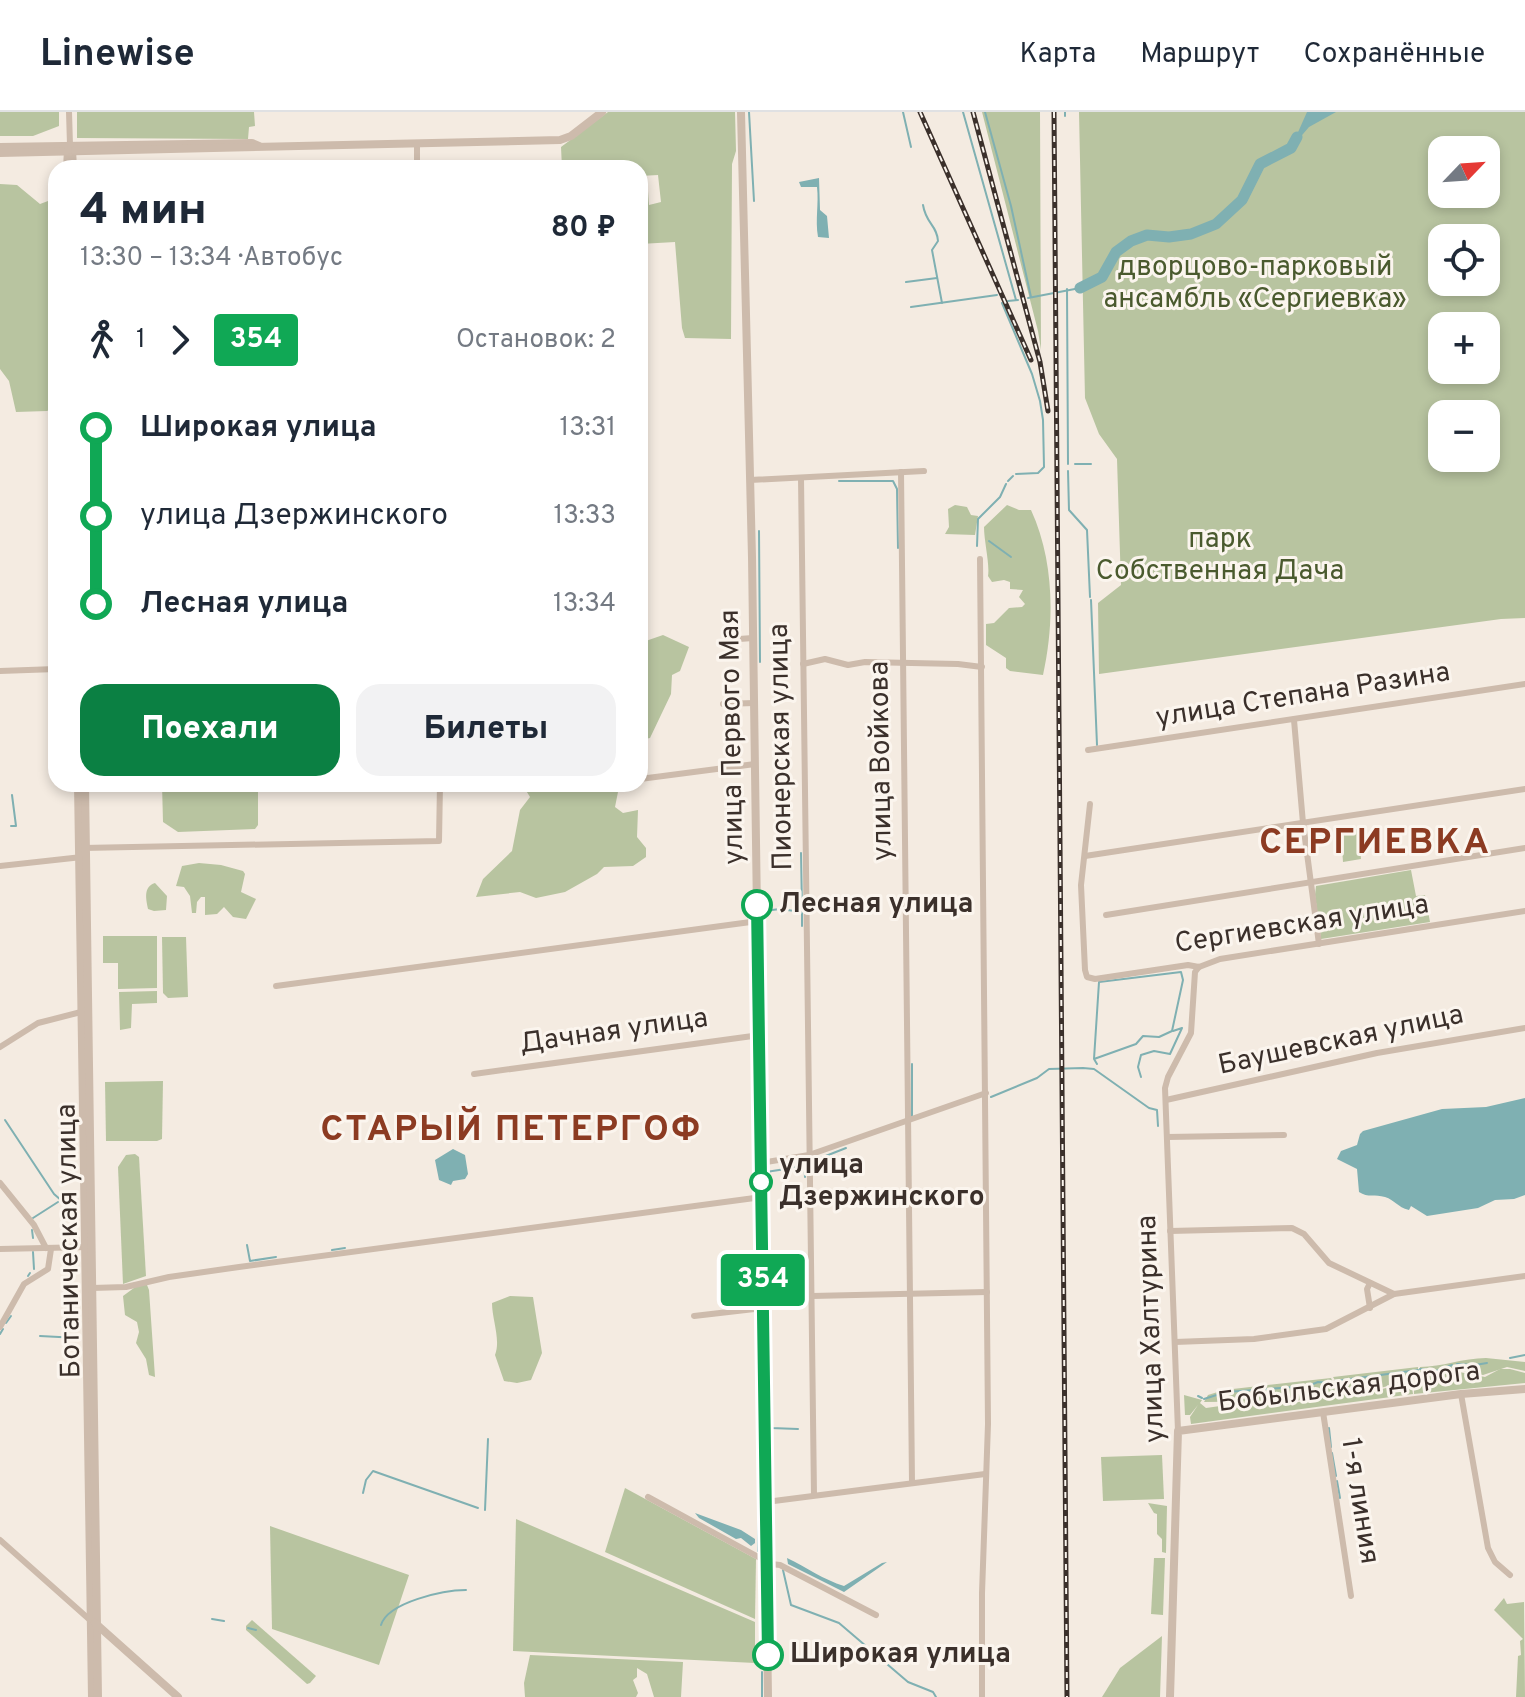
<!DOCTYPE html>
<html lang="ru">
<meta charset="utf-8">
<style>
:root{--surface:#fff;--page:#f2f2f3;--text:#1f2937;--muted:#747a83;--line:#e0e1e3;--accent:#0b8043}
body{margin:0;font-family:Overpass,sans-serif;background:var(--page);color:var(--text);height:100vh;display:flex;flex-direction:column;font-size:30px;white-space:nowrap}
*{box-sizing:border-box;margin:0}
p{font-size:26px;color:var(--muted)}
.icon{flex:none;width:44px;height:44px;fill:none;stroke:currentColor;stroke-width:2;stroke-linecap:round;stroke-linejoin:round}
.map{position:relative;flex:1;overflow:hidden}
.side{position:absolute;left:48px;top:48px;width:600px;height:632px;display:flex;flex-direction:column;background:var(--surface);border-radius:24px;box-shadow:0 4px 12px #0003}
.side>*{flex:none}
.badge{padding:0 16px;border-radius:6px;font-size:28px;line-height:52px}
.needle{width:52px;rotate:65deg}
.tools{position:absolute;left:1428px;top:24px;display:grid;gap:16px}
.tools a{display:grid;place-items:center;width:72px;height:72px;border-radius:16px;background:var(--surface);box-shadow:0 4px 12px #0003;font-size:40px}
.map>.badge{position:absolute;translate:-50% -50%;box-shadow:0 0 0 4px #fff}
.legs{display:flex;align-items:center;gap:12px;height:88px;padding:0 32px;font-size:26px}
.legs p{margin-inline-start:auto}
.summary{display:flex;align-items:center;justify-content:space-between;height:136px;padding:0 32px}
h1{font-size:44px;font-weight:800;line-height:60px}
.action{display:flex;gap:16px;margin-top:auto;padding:16px 32px}
.action a{flex:1;height:92px;border-radius:24px;background:var(--accent);color:#fff;font-size:32px;font-weight:800;line-height:92px;text-align:center}
.action a+a{background:var(--page);color:var(--text)}
ul{padding:0 32px;list-style:none}
li{display:flex;align-items:center;gap:28px;height:88px;font-size:30px}
li i{display:grid;place-items:center;width:12px;height:100%;margin:0 10px;background:currentColor}
li i::after{content:'';width:20px;height:20px;margin:-10px;border:6px solid;border-radius:50%;background:var(--surface)}
li p{margin-inline-start:auto}
li:first-child i{background:linear-gradient(#0000 50%,currentColor 0)}
li:last-child i{background:linear-gradient(currentColor 50%,#0000 0)}
header{display:flex;align-items:center;gap:48px;box-sizing:border-box;height:112px;padding:0 40px;background:var(--surface);border-bottom:2px solid var(--line)}
header strong{font-size:38px}
nav{display:flex;gap:44px;margin-inline-start:auto;font-size:28px}
.map>svg:first-child{display:block}
.green{fill:#b8c4a0;fill-rule:evenodd}
.water{fill:#7fb0b2}
.lines{fill:none;stroke-linecap:round;stroke-linejoin:round}
.stream{stroke:#7fb0b2;stroke-width:2}
.river{stroke:#7fb0b2;stroke-width:11}
.minor{stroke:#cdbbac;stroke-width:6}
.tertiary{stroke:#cdbbac;stroke-width:8}
.rail-casing{stroke:#3b302b;stroke-width:5}
.rail{stroke:#fbf5ee;stroke-width:2;stroke-dasharray:6;stroke-linecap:butt}
.line-1-casing{stroke:#fff;stroke-width:18}
.line-1{stroke:#10a855;stroke-width:12}
.stop-1-dot{fill:#fff;stroke:#10a855;stroke-width:4}
.labels{text-anchor:middle;dominant-baseline:central;stroke-width:6;stroke-linejoin:round;paint-order:stroke}
.park-label{font-size:28px;fill:#4a5a2e;stroke:#fbf5ee}
.street-label{font-size:28px;fill:#3b302b;stroke:#fbf5ee}
.stop-label{font-size:28px;font-weight:bold;fill:#3b302b;stroke:#fbf5ee;text-anchor:start}
.district-label{font-size:36px;font-weight:bold;letter-spacing:2px;fill:#8c3b22;stroke:#fbf5ee}
</style>
<header>
<strong>Linewise</strong>
<nav><a>Карта</a><a>Маршрут</a><a>Сохранённые</a></nav>
</header>
<div class="map">
<svg width="1525" height="1585" viewBox="0 0 1525 1585">
<rect width="100%" height="100%" fill="#f4ebe1"/>
<g class="green">
<path d="M0,0h59v14l-26,10h-33z"/>
<path d="M77,0h177l1,14 -6,1 -1,12 -171,-1z"/>
<path d="M608,0h127l1,39 -4,13 -1,175 -46,-1 -3,-10 -7,-86 -35,2v-53h8l1,14 12,-3 -3,-27 -18,1v-8h-78l-1,-21z"/>
<path d="M982,0h58l1,238 -3,-19z"/>
<path d="M1079,0h446v506l-24,1 -402,55 -1,-71 23,-18 -4,-126 -18,-25 -14,-36zM1442,38h44v44h-44zM1442,126h44v44h-44zM1442,214h44v44h-44zM1442,302h44v44h-44z"/>
<path d="M0,72l17,1 23,19 16,-6v209l-9,4 -31,1 -7,-31 -9,-12z"/>
<path d="M955,393l12,2 4,8 7,1 -3,19 -30,-1 4,-7 -1,-18z"/>
<path d="M1007,393l12,5h12c23,50 24,111 12,165l-33,-4 -4,-3v-10l-20,-13v-21l8,-1 15,-15 13,-1 3,-3 -6,-7 4,-7 -13,-1v-7l-6,-2 -12,2 -4,-6c2,-11 -4,-35 -4,-49z"/>
<path d="M663,523l26,12 -9,24 -8,4 -1,19 -21,44 -10,2v-97z"/>
<path d="M162,672h96v41l-3,4 -77,3 -15,-10z"/>
<path d="M522,672h78l4,7 14,1 -3,15 8,6 15,-3 -1,27 9,11v9l-13,9 -29,1 -7,7 -32,18 -29,6 -16,-6 -44,5 7,-18 29,-28 8,-41 10,-13z"/>
<path d="M1358,717l3,30 -18,3 -2,-29z"/>
<path d="M199,751l22,2 22,6 2,3 -4,18 15,7 -10,20 -13,-2 -9,-10 -7,7 -12,1v-18h-4l-4,5 -1,11h-4l-2,-17 -6,-9 -8,-1 6,-20z"/>
<path d="M1411,758l5,26 9,-1 5,27 -109,17 -6,-44 1,-9z"/>
<path d="M155,771l12,13 -1,14 -12,1 -6,-2c-2,-10 -5,-22 7,-26z"/>
<path d="M103,824h54v52l-39,1v-26h-15z"/>
<path d="M162,825h24l2,60 -20,1 -5,-5z"/>
<path d="M157,879v12l-25,1 -1,24 -11,2 -1,-38z"/>
<path d="M163,969l-1,58 -5,2h-51l-1,-59z"/>
<path d="M135,1042l4,3 7,119 -23,8 -5,-117 8,-12z"/>
<path d="M138,1173h9l2,5 6,87 -6,-2 -3,-16 -10,-16 3,-11 -2,-10 -12,-7 -2,-19z"/>
<path d="M510,1184l23,1 9,56 -11,27 -14,3 -13,-2 -9,-26c6,-15 -3,-36 -3,-52z"/>
<path d="M1486,1246l39,4v9l-18,-4 -24,8 -24,-5c-12,7 -26,16 -39,6v-9c22,0 43,-9 66,-9z"/>
<path d="M1418,1255v10l-44,13 -19,-4 -14,4 -8,-13z"/>
<path d="M1500,1257h10l15,4v10l-111,11v-7l5,-7c16,4 27,2 40,-8l26,5z"/>
<path d="M1331,1266l6,13 -41,10 -92,1 4,-7 16,-5z"/>
<path d="M1406,1271l6,5 1,6 -222,30 -1,-7 8,-12 -8,10h-5l-1,-20 18,5 -2,3 6,5 42,-6h51l55,-13 16,3z"/>
<path d="M1162,1343l2,44 -61,2 -2,-44z"/>
<path d="M625,1376l131,71 -1,60 -150,-67z"/>
<path d="M1148,1391l19,3 -1,47 -4,-1v-13l-5,-5v-20l-3,-1z"/>
<path d="M516,1407l239,103v41l-242,-12z"/>
<path d="M270,1414l139,49 -30,90 -107,-36z"/>
<path d="M1154,1446h11l-2,57 -12,-1z"/>
<path d="M1504,1486l3,6 17,-2 1,95h-9l2,-41 3,-1 -1,-14 3,-2 -29,-29z"/>
<path d="M252,1508l64,56 -6,7 -3,1 -61,-54v-4z"/>
<path d="M1162,1524l-2,61h-58l18,-29z"/>
<path d="M530,1543l153,7 -2,35h-27l-7,-23 -10,-6v9l-4,3 5,13 -2,4h-111l-1,-14z"/>
</g>
<g class="water">
<path d="M1307,0h29l-27,15 -18,21z"/>
<path d="M819,66l1,32 7,6 2,22 -11,-1c-3,-18 1,-33 -1,-50h-16l-2,-5z"/>
<path d="M1525,986v97l-11,4 -19,1 -17,8 -51,8 -16,-10 -2,4c-12,-3 -14,-10 -24,-13 -10,-3 -17,1 -26,-5l-2,-23 -20,-10 4,-8 16,-6 3,-11 3,-3 79,-22 44,-2z"/>
<path d="M453,1037l12,6 3,19 -3,5 -12,2 -2,4 -12,-5 -4,-20z"/>
<path d="M695,1401l46,17 14,9v4l-4,3 -10,-8 -5,1 -37,-21z"/>
<path d="M787,1446c19,9 37,22 57,28l38,-23 5,-1 -43,30 -56,-28z"/>
</g>
<g class="lines">
<g class="stream">
<path d="M749,0l5,89"/>
<path d="M903,0l8,35"/>
<path d="M963,0l53,188"/>
<path d="M985,0l26,94 20,91"/>
<path d="M1065,0v4"/>
<path d="M923,93c3,19 14,20 15,36l-6,9 10,53"/>
<path d="M906,170l31,-4"/>
<path d="M1067,177l1,175"/>
<path d="M1028,186l52,-10"/>
<path d="M1008,189l10,-1"/>
<path d="M1002,191l30,71 8,27 3,19 1,47 -6,6 -22,1"/>
<path d="M911,195l86,-12"/>
<path d="M1075,352h16"/>
<path d="M1068,359l1,39 18,20 3,67"/>
<path d="M839,369h54l4,8 1,59"/>
<path d="M1008,369l5,-5"/>
<path d="M759,419l1,131"/>
<path d="M989,429l22,16"/>
<path d="M977,434l1,-27 22,-22 6,-13"/>
<path d="M1091,488l6,145"/>
<path d="M11,714h5l-4,-31"/>
<path d="M801,741l1,55"/>
<path d="M764,799l16,-2 22,3v14"/>
<path d="M1094,947l5,-77 82,-10 2,8 -11,51 -13,6 -16,-1 -7,8 -42,15 3,5"/>
<path d="M912,952v52"/>
<path d="M1141,965l-3,-10 3,-12 13,-4 16,3 12,-26 -9,3"/>
<path d="M754,984l1,97"/>
<path d="M991,985l46,-19 12,-9 34,-1 11,1 55,39 8,2 1,16"/>
<path d="M5,1008l49,74 24,21"/>
<path d="M804,1048l1,17"/>
<path d="M813,1049l33,-13"/>
<path d="M766,1060l39,-6"/>
<path d="M33,1106l25,-16"/>
<path d="M755,1107v-17"/>
<path d="M32,1118l1,8"/>
<path d="M247,1133l3,16 26,-4"/>
<path d="M332,1138l13,-2"/>
<path d="M33,1140l1,17"/>
<path d="M28,1164l2,-3"/>
<path d="M6,1211l5,-7"/>
<path d="M0,1222l3,-5"/>
<path d="M40,1224l38,2"/>
<path d="M1510,1246l15,-3"/>
<path d="M1457,1252l18,1 12,-2"/>
<path d="M1420,1257l16,2 16,-6"/>
<path d="M1335,1269l83,-11"/>
<path d="M1198,1284l4,2"/>
<path d="M771,1287v29l27,1"/>
<path d="M1204,1287l22,-7 82,-6 10,-4 15,1"/>
<path d="M1329,1316l2,19"/>
<path d="M1332,1341l4,23"/>
<path d="M1337,1369l3,17"/>
<path d="M363,1381l3,-13 7,-9 105,37"/>
<path d="M485,1398l3,-71"/>
<path d="M758,1439l1,-46"/>
<path d="M759,1450l1,39"/>
<path d="M761,1452v64"/>
<path d="M783,1458l8,35 48,18 69,59 25,10 3,5"/>
<path d="M212,1507l12,2"/>
<path d="M381,1513c7,-23 63,-35 85,-35"/>
<path d="M248,1516l8,2"/>
<path d="M761,1523v7"/>
<path d="M762,1560v25"/>
</g>
<path class="river" d="M1080,176l22,-11 14,-25 15,-11 16,-6 22,2 22,-3 25,-10 26,-24 18,-36 31,-16 6,-11"/>
<g class="minor">
<path d="M69,0l1,33"/>
<path d="M417,31v25"/>
<path d="M901,360l11,1010"/>
<path d="M801,366l13,1017"/>
<path d="M750,368l174,-9"/>
<path d="M980,447l8,865 -6,169v104"/>
<path d="M725,528l28,-2"/>
<path d="M803,552l22,-5 23,6 17,-3 93,2 24,3"/>
<path d="M0,559l56,-2"/>
<path d="M723,592l31,-1"/>
<path d="M1294,608l9,103 16,121"/>
<path d="M1088,638l437,-66"/>
<path d="M640,667l115,-15"/>
<path d="M1090,692l-9,81 4,85 2,7 8,2 93,-14 11,2 21,-8 305,-48"/>
<path d="M83,736l356,-7 1,-57"/>
<path d="M1085,744l440,-67"/>
<path d="M0,754l82,-9"/>
<path d="M1106,803l419,-67"/>
<path d="M276,874l482,-65"/>
<path d="M0,935l38,-24 47,-12"/>
<path d="M474,962l286,-39"/>
<path d="M1166,988l211,-47 148,-25"/>
<path d="M1167,1025l117,-2"/>
<path d="M761,1051l48,-8 177,-62"/>
<path d="M0,1071l34,42 12,23"/>
<path d="M1170,1119l122,-3 12,6 25,29 65,31"/>
<path d="M0,1137l88,-2"/>
<path d="M1370,1171l-3,6 3,19"/>
<path d="M92,1176l34,-1 43,-10 70,-10 523,-70"/>
<path d="M812,1184l175,-4"/>
<path d="M694,1204l69,-8"/>
<path d="M0,1215l24,-43 24,-15 3,-20"/>
<path d="M1175,1230l79,-3 72,-10 68,-35 131,-18"/>
<path d="M1461,1282l27,154 7,14 15,13"/>
<path d="M1323,1300l28,184"/>
<path d="M1178,1319l-13,-343 3,-11 23,-44 4,-61 4,-5"/>
<path d="M648,1385l123,67 9,1 96,50"/>
<path d="M766,1390l219,-28"/>
<path d="M0,1428l90,80"/>
</g>
<g class="tertiary">
<path d="M741,0l11,445 16,1140"/>
<path d="M0,35l252,-4 7,3"/>
<path d="M72,38l1,18"/>
<path d="M0,41l560,-13 11,-4 31,-24"/>
<path d="M67,56l1,-18"/>
<path d="M78,672l14,913"/>
<path d="M85,672l13,913"/>
<path d="M95,1511l83,74"/>
<path d="M1170,1585l8,-266 283,-37 64,-5"/>
</g>
<defs>
<g id="rail">
<path d="M920,0l111,248"/>
<path d="M973,0l67,250 8,49"/>
<path d="M1054,0l13,1585"/>
</g>
</defs>
<use href="#rail" class="rail-casing"/>
<use href="#rail" class="rail"/>
</g>
<g class="lines">
<defs>
<path id="line-1" d="M757,793l11,750"/>
</defs>
<use href="#line-1" class="line-1-casing"/>
<use href="#line-1" class="line-1"/>
</g>
<g class="stop-1-dot">
<circle cx="757" cy="793" r="14"/>
<circle cx="761" cy="1070" r="10"/>
<circle cx="768" cy="1543" r="14"/>
</g>
<g class="labels">
<g class="park-label">
<text x="1255" y="156">дворцово-парковый<tspan x="1255" dy="32">ансамбль «Сергиевка»</tspan></text>
<text x="1220" y="428">парк<tspan x="1220" dy="32">Собственная Дача</tspan></text>
</g>
<g class="street-label">
<text transform="translate(1303 584) rotate(-9)">улица Степана Разина</text>
<text transform="translate(733 625) rotate(-91)">улица Первого Мая</text>
<text transform="translate(782 635) rotate(-91)">Пионерская улица</text>
<text transform="translate(882 649) rotate(-91)">улица Войкова</text>
<text transform="translate(1302 813) rotate(-9)">Сергиевская улица</text>
<text transform="translate(614 920) rotate(-8)">Дачная улица</text>
<text transform="translate(1341 929) rotate(-12)">Баушевская улица</text>
<text transform="translate(70 1129) rotate(-91)">Ботаническая улица</text>
<text transform="translate(1152 1217) rotate(-92)">улица Халтурина</text>
<text transform="translate(1349 1276) rotate(-7)">Бобыльская дорога</text>
<text transform="translate(1359 1389) rotate(81)">1-я линия</text>
</g>
<g class="stop-label">
<text x="779" y="793">Лесная улица</text>
<text x="779" y="1054">улица<tspan x="779" dy="32">Дзержинского</tspan></text>
<text x="790" y="1543">Широкая улица</text>
</g>
<g class="district-label">
<text x="1375" y="732">СЕРГИЕВКА</text>
<text x="511" y="1019">СТАРЫЙ ПЕТЕРГОФ</text>
</g>
</g>
</svg>
<div class="tools">
<a><svg class="needle" viewBox="-14 -14 28 28"><path d="M0-13l5 13h-10z" fill="#e53935"/><path d="M0 13l5-13h-10z" fill="#747a83"/></svg></a>
<a><svg class="icon" aria-label="locate" viewBox="0 0 24 24"><circle cx="12" cy="12" r="6"/><path d="M12 2v4M12 18v4M2 12h4M18 12h4"/></svg></a>
<a>+</a>
<a>−</a>
</div>
<b class="badge" style="left:763px;top:1168px;background:#10a855;color:#fff">354</b>
<section class="side">
<div class="summary"><div><h1>4 мин</h1><p>13:30 – 13:34 · Автобус</p></div><b>80 ₽</b></div>
<div class="legs"><svg class="icon" aria-label="walk" viewBox="0 0 24 24"><circle cx="13" cy="4" r="2"/><path d="M13 8l-2 6 4 7M11 14l-3 7M7 12l3-4h3l4 4"/></svg>1<svg class="icon" aria-label="forward" viewBox="0 0 24 24"><path d="M9 5l7 7-7 7"/></svg><b class="badge" style="background:#10a855;color:#fff">354</b><p>Остановок: 2</p></div>
<ul>
<li><i style="color:#10a855"></i><b>Широкая улица</b><p>13:31</p></li>
<li><i style="color:#10a855"></i><span>улица Дзержинского</span><p>13:33</p></li>
<li><i style="color:#10a855"></i><b>Лесная улица</b><p>13:34</p></li>
</ul>
<div class="action"><a>Поехали</a><a>Билеты</a></div>
</section>
</div>
